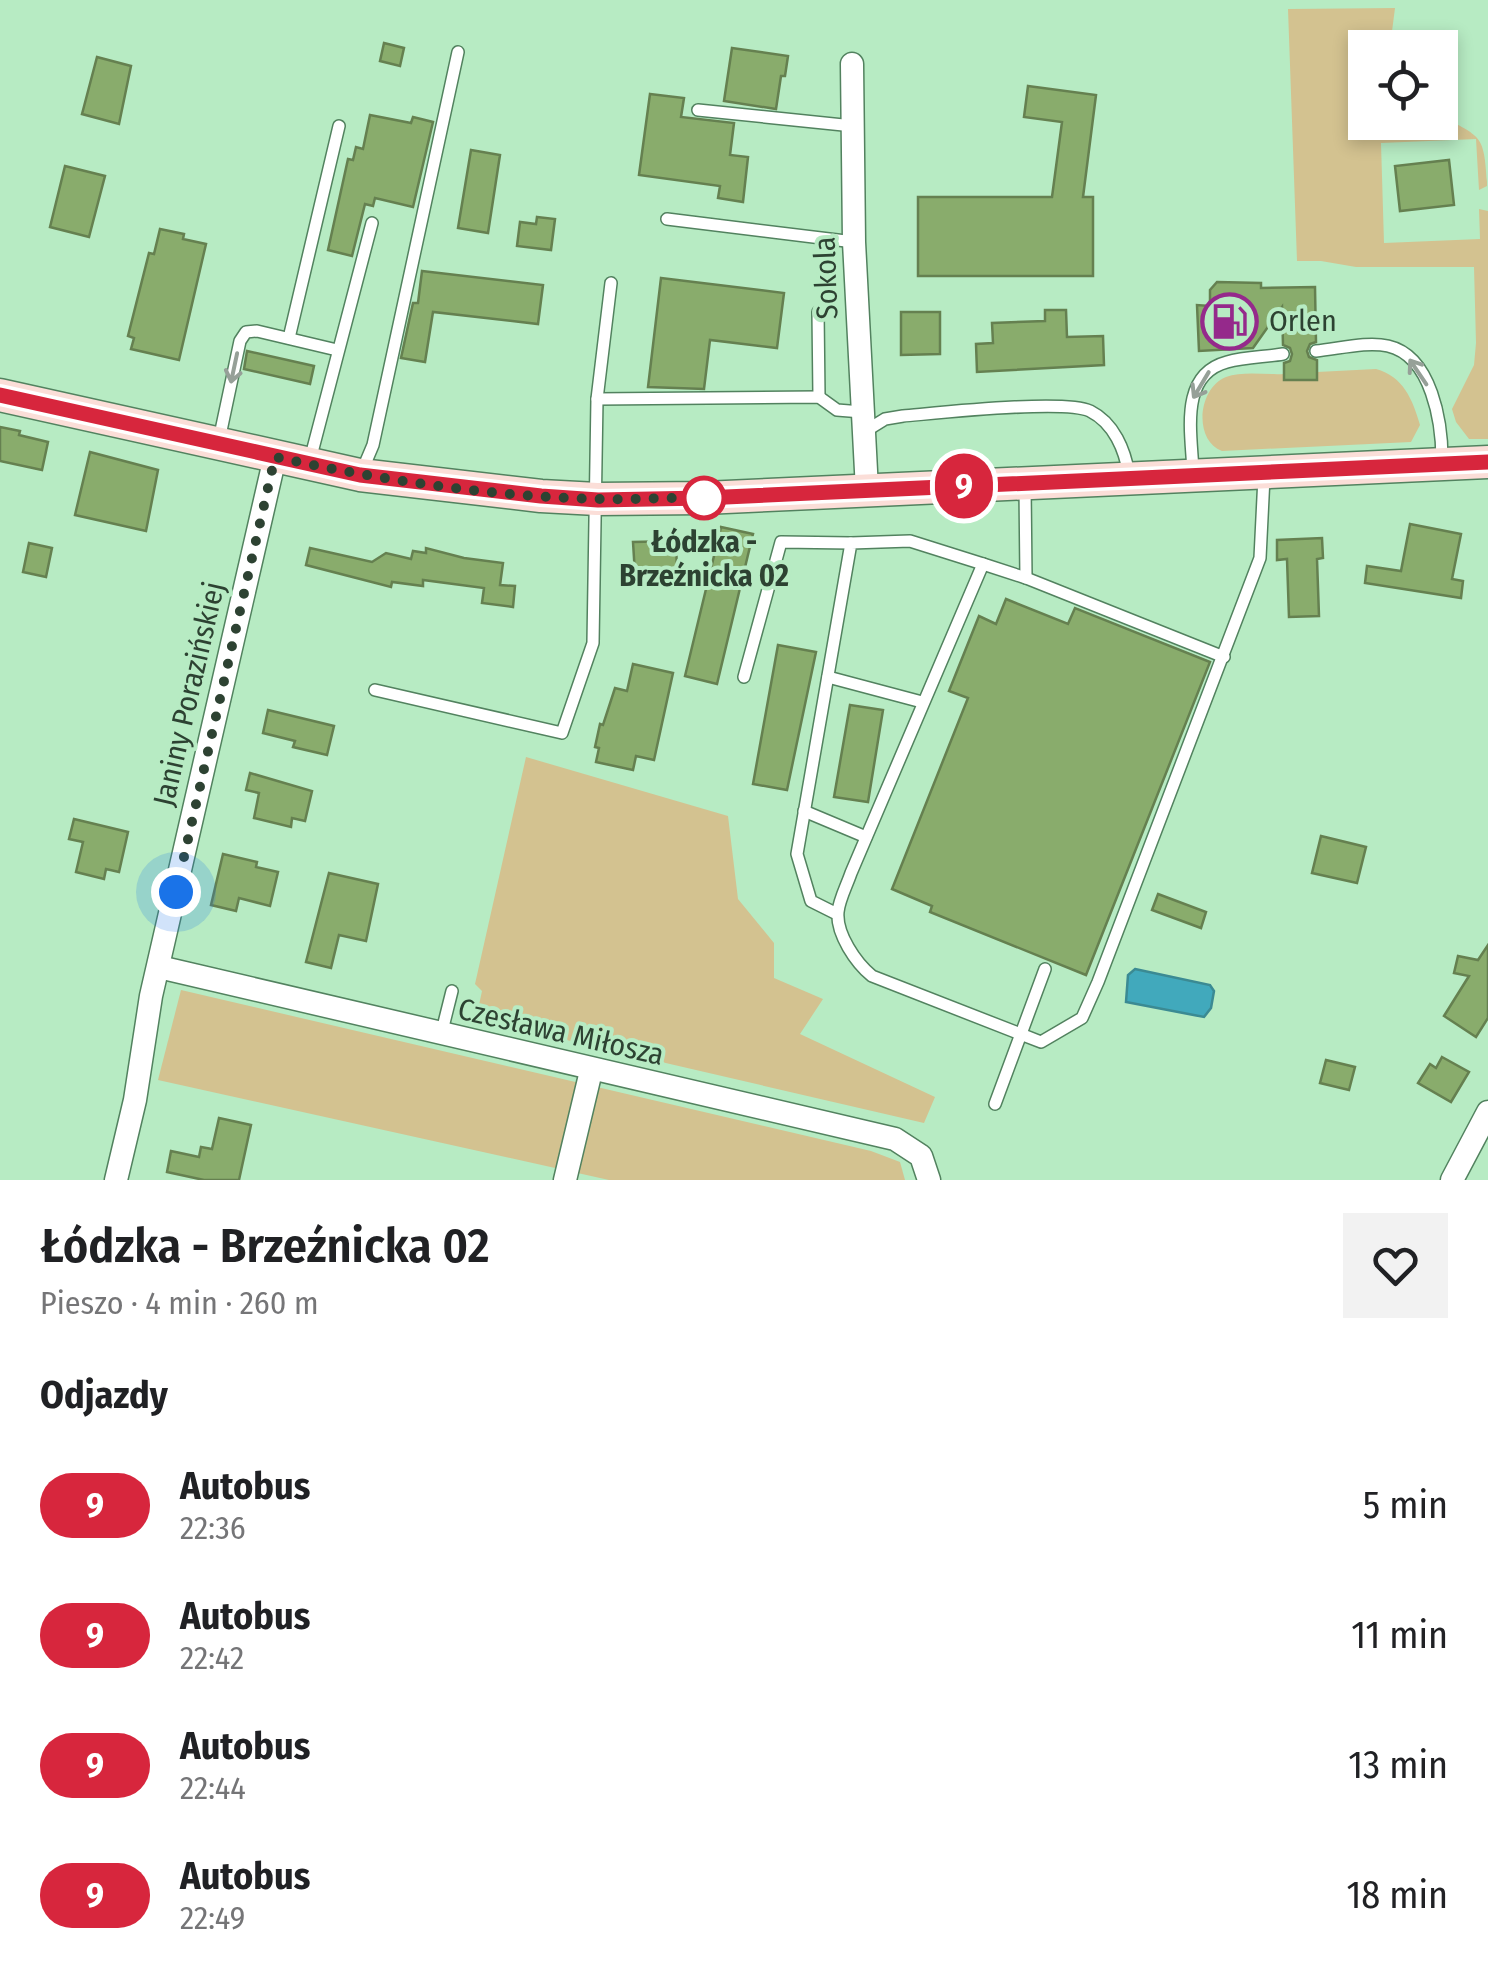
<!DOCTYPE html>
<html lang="pl">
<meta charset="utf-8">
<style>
:root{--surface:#fff;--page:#f2f2f2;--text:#202124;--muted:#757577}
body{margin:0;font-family:"Fira Sans Condensed",sans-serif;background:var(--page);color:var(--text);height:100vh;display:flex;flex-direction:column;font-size:38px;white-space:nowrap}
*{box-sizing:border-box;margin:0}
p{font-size:32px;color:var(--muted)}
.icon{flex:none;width:55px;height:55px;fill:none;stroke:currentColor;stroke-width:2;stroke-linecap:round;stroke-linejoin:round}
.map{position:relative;height:1180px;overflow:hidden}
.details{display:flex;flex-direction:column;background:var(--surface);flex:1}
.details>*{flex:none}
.badge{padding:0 20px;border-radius:32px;font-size:35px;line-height:65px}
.tools{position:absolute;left:1348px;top:30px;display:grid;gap:20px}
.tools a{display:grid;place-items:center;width:110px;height:110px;border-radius:0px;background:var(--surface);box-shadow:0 5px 15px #0003;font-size:50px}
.you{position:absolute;width:50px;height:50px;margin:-25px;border:8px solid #fff;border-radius:50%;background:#1a73e8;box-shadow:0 0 0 15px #1a73e833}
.map>.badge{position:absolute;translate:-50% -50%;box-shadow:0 0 0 5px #fff}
h2{padding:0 40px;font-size:38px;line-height:90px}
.round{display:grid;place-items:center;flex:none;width:105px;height:105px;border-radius:0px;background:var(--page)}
.overview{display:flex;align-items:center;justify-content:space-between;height:170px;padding:0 40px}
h1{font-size:48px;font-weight:600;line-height:75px}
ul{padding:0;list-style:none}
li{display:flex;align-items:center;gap:30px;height:130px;padding:0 40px}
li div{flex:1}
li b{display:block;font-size:38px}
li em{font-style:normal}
li .badge{min-width:110px;font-weight:700;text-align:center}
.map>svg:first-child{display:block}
.green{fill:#d3c290}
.water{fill:#41a9bc;stroke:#3b8a93;stroke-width:2.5}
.building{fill:#89ac6c;stroke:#658050;stroke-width:2.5}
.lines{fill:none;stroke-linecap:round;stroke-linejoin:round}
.service-casing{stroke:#52825f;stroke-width:14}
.minor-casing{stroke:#52825f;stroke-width:25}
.secondary-casing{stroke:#52825f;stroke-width:35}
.service{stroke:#fff;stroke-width:11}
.minor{stroke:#fff;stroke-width:22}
.secondary{stroke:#fbded8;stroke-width:32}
.oneway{stroke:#96a098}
.line-casing{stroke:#fff;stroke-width:22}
.line{stroke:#d7263d;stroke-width:15}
.walk{stroke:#2d4232;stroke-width:10;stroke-dasharray:0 18}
.stop-dot{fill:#fff;stroke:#d7263d;stroke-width:5}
.labels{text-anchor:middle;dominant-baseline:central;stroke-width:8;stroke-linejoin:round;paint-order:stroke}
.street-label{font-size:30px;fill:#2d4232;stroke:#b7ebc3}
.poi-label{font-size:30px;fill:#2d4232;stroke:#b7ebc3;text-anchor:start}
.stop-label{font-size:30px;font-weight:bold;fill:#2d4232;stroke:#b7ebc3}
</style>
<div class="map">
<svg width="1488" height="1180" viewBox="0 0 1488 1180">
<rect width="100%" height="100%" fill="#b7ebc3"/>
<g class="green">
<path d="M1395,8l-5,39 -25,1v74h75v-7c41,23 44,18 47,67v4l-8,4 -3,-51 -95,4 3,100 96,-4 -1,-30 9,2v228h-19l-13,-17 -4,-13 22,-44 2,-22 -2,-76h-118l-35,-6h-24l-9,-252z"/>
<path d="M1376,369c27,7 37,31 44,56l-9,17 -189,9c-29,-11 -24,-63 4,-74 16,-6 41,-2 58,-3l1,6h31l1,-8z"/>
<path d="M526,757l202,59 10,83 36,44v35l49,21 -23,35 135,63 -11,26 -448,-104 6,-28 -7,-7z"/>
<path d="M181,990l690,161 29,11 5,18h-296l-451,-100z"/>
</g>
<path class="water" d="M1135,969l75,16 4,6 -3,17 -7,9 -78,-15 2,-27z"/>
<g class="building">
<path d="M384,43l20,5 -4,18 -20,-5z"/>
<path d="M732,48l56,8 -3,20h-4l-5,33 -52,-8z"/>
<path d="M97,57l34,9 -12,58 -37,-10z"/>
<path d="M1028,86l68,9 -13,102h10v79h-175v-79h134l10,-75 -38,-5z"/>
<path d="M650,94l34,4 -3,19 53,6 -4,32 18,2 -5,45 -25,-4 2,-12 -81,-11z"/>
<path d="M370,115l41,8 2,-6 20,5 -20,85 -38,-9 -2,8 -8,-2 -13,52 -24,-6 20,-91 5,1 3,-13 7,2z"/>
<path d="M471,150l29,5 -12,78 -30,-5z"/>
<path d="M1449,160l5,45 -54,6 -5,-45z"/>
<path d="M65,166l40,10 -16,61 -39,-10z"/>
<path d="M537,217l18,2 -4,31 -34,-4 3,-24 16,2z"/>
<path d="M160,229l24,5 -1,5 23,5 -27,116 -48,-11 3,-11 -6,-2 21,-83 5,1z"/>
<path d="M422,271l121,14 -5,39 -105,-12 -8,50 -24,-4 12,-55h5z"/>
<path d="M661,278l123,15 -7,55 -67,-8 -6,49 -56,-2z"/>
<path d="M1217,282l44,1v5l54,-1 1,55 -6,2 -3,7 2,6 8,3v20h-33v-17l6,-2 2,-7 -2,-6 -7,-3 -1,-38 -29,41 -54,3 -2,-46 13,1v-16z"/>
<path d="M1045,310h21l1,27 36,-1 1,29 -127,7 -1,-28 17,-1 -1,-20 53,-2z"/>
<path d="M901,312h39v42l-39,1z"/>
<path d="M247,351l67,15 -4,18 -66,-15z"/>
<path d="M0,427l20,4 -1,4 29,7 -6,28 -42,-9z"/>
<path d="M90,452l68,18 -12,61 -71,-16z"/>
<path d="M1410,524l51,10 -9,45 11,2 -2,17 -96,-15 2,-17 34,5z"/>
<path d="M721,527l32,7 -36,150 -32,-8z"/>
<path d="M1322,538l1,20 -6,1 2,57 -30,1 -2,-58 -10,1v-20z"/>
<path d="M676,541l1,31 -42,2 -2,-32z"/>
<path d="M29,543l23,5 -6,29 -23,-5z"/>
<path d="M310,548l62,14 14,-9 25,6 2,-8 13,2v-5l38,10 39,5 -3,22 15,1 -2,21 -31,-4 2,-15 -61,-8v6l-31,-4 -1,5 -85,-22z"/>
<path d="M1006,599l62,25 7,-16 135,54 -124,313 -156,-63 2,-6 -40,-17 76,-191 -19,-7 30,-75 17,8z"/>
<path d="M778,645l38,7 -29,138 -34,-6z"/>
<path d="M633,664l40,9 -19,87 -18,-4 -3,14 -37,-8 3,-14 -4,-1 5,-23 3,1 12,-37 12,3z"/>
<path d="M850,705l33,5 -15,92 -34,-5z"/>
<path d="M268,710l66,16 -7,29 -34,-8 2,-6 -32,-8z"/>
<path d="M250,773l62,18 -7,30 -13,-3 -1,9 -37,-9 5,-25 -13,-3z"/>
<path d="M74,819l54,13 -9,40 -13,-3 -2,10 -28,-7 7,-30 -14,-3z"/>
<path d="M1321,836l45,11 -9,36 -45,-10z"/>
<path d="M223,854l34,8 -1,5 22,5 -8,34 -31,-8 -3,13 -25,-6z"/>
<path d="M329,873l49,11 -12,57 -27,-6 -8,33 -25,-6z"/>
<path d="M1158,894l48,18 -5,16 -49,-18z"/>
<path d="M1488,945v73l-12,19 -32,-21 25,-40 -15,-3 4,-17 20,4z"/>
<path d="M1442,1057l27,15 -18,30 -33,-19 12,-19 6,4z"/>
<path d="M1326,1060l29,7 -6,23 -29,-7z"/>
<path d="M219,1118l32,7 -12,55h-35l-37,-8 4,-21 28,6 2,-10 11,2z"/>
</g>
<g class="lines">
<defs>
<g id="service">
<path d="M698,110l155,16"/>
<path d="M667,219l187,23"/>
<path d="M818,312l1,85"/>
<path d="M289,338l50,-212"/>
<path d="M1316,351c22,-2 51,-10 72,-5 44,10 54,77 54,114"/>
<path d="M597,399l222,-2 18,13 25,2"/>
<path d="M864,432l21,-13 18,-3c35,-3 161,-17 187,-5 24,12 35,39 39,64"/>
<path d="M219,440l21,-99 6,-9 11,-1 80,19"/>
<path d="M310,460l62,-237"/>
<path d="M362,471l11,-26 85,-393"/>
<path d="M1193,473c-1,-38 -15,-98 34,-111 18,-5 38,-5 56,-8"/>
<path d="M1025,487l1,91"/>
<path d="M983,564l43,14 198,79"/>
<path d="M744,677l37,-135 70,1"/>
<path d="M828,677l94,25"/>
<path d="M375,690l187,43 31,-90 4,-244 14,-116"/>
<path d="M804,811l62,26"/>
<path d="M837,914l-26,-13 -14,-47 54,-311 59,-2 73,23 -132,309c-4,12 -12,27 -13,39 -2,22 18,51 34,64l169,66 41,-24 16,-36 162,-424 4,-81"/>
<path d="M441,1035l11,-44"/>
<path d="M995,1104l50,-135"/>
</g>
<g id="minor">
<path d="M852,64l2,178 13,248"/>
<path d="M159,967l736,172 26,17 8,24"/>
<path d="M116,1180l19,-80 16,-104 124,-539"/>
<path d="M565,1180l26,-109"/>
<path d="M1452,1180l36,-68"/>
</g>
<path id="secondary" d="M0,395l360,80 181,21 56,3 107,-1 784,-36"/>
</defs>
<use href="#service" class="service-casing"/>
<use href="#minor" class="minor-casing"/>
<use href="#secondary" class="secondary-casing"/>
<use href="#service" class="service"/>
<use href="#minor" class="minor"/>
<use href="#secondary" class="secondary"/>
</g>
<defs><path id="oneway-shaft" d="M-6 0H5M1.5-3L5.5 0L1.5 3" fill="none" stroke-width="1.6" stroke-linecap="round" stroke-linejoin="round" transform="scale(2.5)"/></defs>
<g class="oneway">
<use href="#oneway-shaft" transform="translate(234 368) rotate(102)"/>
<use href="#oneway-shaft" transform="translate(1418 372) rotate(-124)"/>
<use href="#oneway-shaft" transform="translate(1201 385) rotate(121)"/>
</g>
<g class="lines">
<defs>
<path id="line" d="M0,395l360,80 181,21 57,4 106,-2 784,-36"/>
</defs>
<use href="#line" class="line-casing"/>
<use href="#line" class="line"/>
<path class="walk" d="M176,892l99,-435c105,23 213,39 321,42 36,1 73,-2 108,-1"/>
</g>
<defs>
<symbol id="fuel-ring" viewBox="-11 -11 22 22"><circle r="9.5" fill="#b7ebc3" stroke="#95298b" stroke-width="1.5"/><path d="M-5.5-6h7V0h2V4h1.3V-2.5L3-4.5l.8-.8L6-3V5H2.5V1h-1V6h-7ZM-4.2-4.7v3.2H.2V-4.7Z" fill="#95298b"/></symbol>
</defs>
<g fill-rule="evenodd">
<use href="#fuel-ring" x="1198" y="290" width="63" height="63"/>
</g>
<circle class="stop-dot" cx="704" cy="498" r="20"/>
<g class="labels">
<g class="street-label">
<text transform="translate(826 278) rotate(-92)">Sokola</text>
<text transform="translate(189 694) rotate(-77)">Janiny Porazińskiej</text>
<text transform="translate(561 1032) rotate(13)">Czesława Miłosza</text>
</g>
<g class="poi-label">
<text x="1269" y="321">Orlen</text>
</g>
<g class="stop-label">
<text x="704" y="542">Łódzka -<tspan x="704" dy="34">Brzeźnicka 02</tspan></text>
</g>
</g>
</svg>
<div class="tools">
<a><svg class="icon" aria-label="locate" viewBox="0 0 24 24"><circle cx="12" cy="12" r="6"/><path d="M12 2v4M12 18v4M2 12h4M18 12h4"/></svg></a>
</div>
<div class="you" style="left:176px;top:892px"></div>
<b class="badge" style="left:964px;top:486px;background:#d7263d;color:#fff">9</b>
</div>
<section class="details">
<div class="overview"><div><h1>Łódzka - Brzeźnicka 02</h1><p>Pieszo · 4 min · 260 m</p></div><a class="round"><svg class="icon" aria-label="heart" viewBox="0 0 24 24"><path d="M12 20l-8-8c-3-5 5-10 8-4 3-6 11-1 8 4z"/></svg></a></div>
<h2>Odjazdy</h2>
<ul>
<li><span class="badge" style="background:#d7263d;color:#fff">9</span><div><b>Autobus</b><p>22:36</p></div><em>5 min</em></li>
<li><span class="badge" style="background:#d7263d;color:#fff">9</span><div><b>Autobus</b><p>22:42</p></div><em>11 min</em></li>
<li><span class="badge" style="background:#d7263d;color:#fff">9</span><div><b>Autobus</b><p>22:44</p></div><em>13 min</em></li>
<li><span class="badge" style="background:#d7263d;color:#fff">9</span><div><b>Autobus</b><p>22:49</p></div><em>18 min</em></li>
</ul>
</section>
